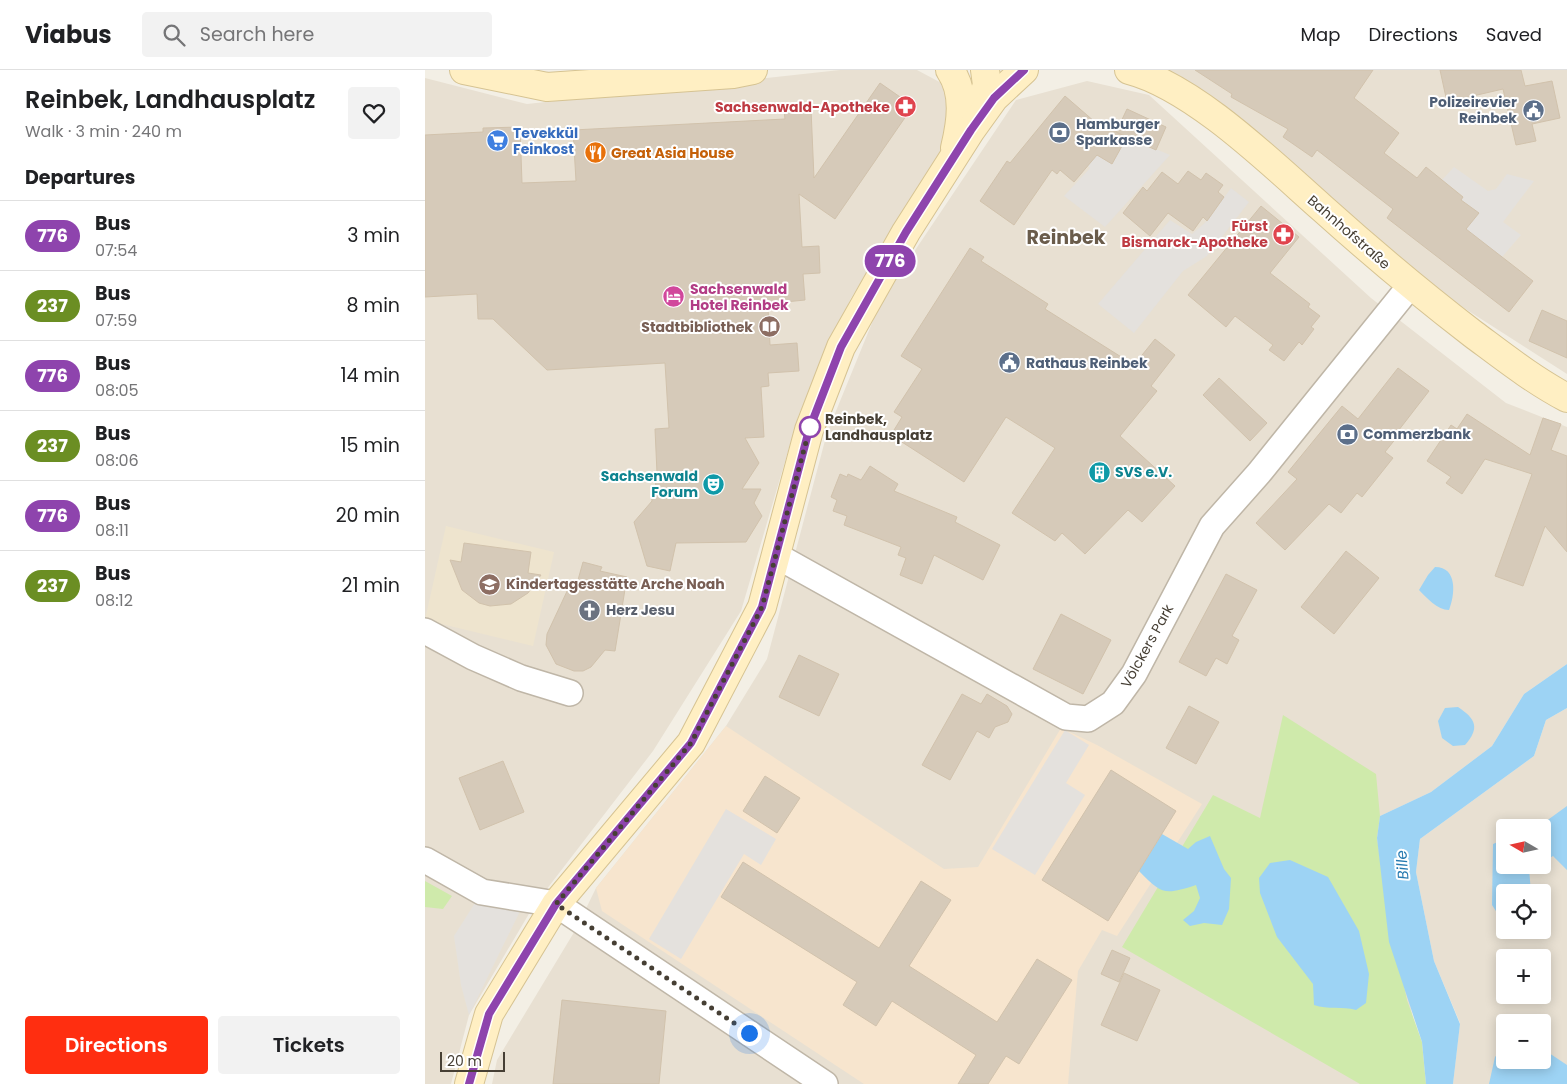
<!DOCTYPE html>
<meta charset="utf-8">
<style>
:root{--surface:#fff;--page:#f2f2f2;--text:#202124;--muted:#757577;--line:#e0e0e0;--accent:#ff2e10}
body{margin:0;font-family:Poppins,sans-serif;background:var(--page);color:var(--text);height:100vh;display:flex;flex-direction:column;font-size:19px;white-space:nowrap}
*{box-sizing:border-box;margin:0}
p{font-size:16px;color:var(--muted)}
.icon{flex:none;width:28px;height:28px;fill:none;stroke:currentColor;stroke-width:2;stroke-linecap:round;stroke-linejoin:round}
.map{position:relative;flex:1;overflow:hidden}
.side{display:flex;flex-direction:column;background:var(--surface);width:425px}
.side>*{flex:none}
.badge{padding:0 10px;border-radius:16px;font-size:18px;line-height:32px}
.needle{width:32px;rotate:279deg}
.controls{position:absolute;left:1071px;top:749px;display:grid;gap:10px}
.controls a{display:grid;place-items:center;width:55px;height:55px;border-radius:5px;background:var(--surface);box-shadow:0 2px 12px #0003;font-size:25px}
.scale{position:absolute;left:15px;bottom:12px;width:65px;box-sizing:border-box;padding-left:5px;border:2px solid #463f34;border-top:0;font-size:14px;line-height:18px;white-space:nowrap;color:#463f34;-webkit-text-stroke:4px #fff;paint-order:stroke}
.you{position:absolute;width:25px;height:25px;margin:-12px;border:4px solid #fff;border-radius:50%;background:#1a73e8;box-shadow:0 0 0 8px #1a73e833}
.map>.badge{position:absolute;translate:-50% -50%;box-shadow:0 0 0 2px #fff}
h2{padding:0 25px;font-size:19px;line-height:45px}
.round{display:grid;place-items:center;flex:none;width:52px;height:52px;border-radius:5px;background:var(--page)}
.overview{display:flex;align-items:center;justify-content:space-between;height:85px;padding:0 25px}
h1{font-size:24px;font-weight:600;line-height:38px}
.action{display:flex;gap:10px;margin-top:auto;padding:10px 25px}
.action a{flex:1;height:58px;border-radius:5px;background:var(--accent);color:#fff;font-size:20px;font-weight:600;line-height:58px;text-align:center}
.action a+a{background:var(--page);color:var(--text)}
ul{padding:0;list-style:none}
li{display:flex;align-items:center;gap:15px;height:70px;padding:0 25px;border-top:1px solid var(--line)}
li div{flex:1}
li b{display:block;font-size:19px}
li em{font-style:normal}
li .badge{min-width:55px;font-weight:700;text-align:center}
header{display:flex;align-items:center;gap:30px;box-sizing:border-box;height:70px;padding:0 25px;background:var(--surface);border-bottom:1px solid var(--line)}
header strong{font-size:24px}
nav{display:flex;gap:28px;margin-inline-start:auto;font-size:18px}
.search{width:350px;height:45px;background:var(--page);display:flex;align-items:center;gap:12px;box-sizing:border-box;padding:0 18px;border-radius:5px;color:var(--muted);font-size:19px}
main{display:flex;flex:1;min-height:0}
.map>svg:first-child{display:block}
.residential{fill:#e8e0d2;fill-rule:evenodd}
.commercial{fill:#f7e5ce}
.education{fill:#eee4ce}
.green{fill:#cfeaab}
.parking{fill:#e4e1dd}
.water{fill:#9dd3f4}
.building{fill:#d6cab9;stroke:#d1c2ac}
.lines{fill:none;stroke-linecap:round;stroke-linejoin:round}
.minor-casing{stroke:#bfb6a7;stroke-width:28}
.secondary-casing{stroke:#d6c392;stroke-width:30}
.minor{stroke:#fff;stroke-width:25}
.secondary{stroke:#ffefc3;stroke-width:28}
.line-casing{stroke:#fff;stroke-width:11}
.line{stroke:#8e44ad;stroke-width:8}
.walk{stroke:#463f34;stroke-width:5;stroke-dasharray:0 9}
.stop-dot{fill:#fff;stroke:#8e44ad;stroke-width:2.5}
.labels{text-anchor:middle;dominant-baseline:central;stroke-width:4;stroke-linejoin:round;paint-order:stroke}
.service-label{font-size:14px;font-weight:bold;fill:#4e5e75;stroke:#fff;text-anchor:start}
.health-label{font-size:14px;font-weight:bold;fill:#be3a42;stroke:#fff;text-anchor:end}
.shop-label{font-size:14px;font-weight:bold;fill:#366cbe;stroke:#fff;text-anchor:start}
.food-label{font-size:14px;font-weight:bold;fill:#c56008;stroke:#fff;text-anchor:start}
.street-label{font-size:14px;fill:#463f34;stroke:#fff}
.hotel-label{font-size:14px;font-weight:bold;fill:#b23c85;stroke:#fff;text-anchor:start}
.education-label{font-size:14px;font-weight:bold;fill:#785e54;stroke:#fff;text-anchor:end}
.stop-label{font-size:14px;font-weight:bold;fill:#463f34;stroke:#fff;text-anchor:start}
.culture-label{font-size:14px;font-weight:bold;fill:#0d838f;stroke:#fff;text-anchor:start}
.worship-label{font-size:14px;font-weight:bold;fill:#5b616d;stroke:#fff;text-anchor:start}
.water-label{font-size:15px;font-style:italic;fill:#267ab0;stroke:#fff}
.district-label{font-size:19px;font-weight:bold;fill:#6a5c4b;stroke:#fff}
</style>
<header>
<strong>Viabus</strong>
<div class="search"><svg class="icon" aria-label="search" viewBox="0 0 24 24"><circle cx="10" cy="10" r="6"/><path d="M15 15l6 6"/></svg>Search here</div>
<nav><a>Map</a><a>Directions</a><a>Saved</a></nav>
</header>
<main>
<section class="side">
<div class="overview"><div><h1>Reinbek, Landhausplatz</h1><p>Walk · 3 min · 240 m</p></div><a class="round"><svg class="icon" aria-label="heart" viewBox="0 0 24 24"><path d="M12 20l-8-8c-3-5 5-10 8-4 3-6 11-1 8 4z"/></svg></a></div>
<h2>Departures</h2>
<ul>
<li><span class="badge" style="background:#8e44ad;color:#fff">776</span><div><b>Bus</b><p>07:54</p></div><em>3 min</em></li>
<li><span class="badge" style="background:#6b8e23;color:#fff">237</span><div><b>Bus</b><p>07:59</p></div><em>8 min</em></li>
<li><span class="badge" style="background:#8e44ad;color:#fff">776</span><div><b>Bus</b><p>08:05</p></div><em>14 min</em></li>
<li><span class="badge" style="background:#6b8e23;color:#fff">237</span><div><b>Bus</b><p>08:06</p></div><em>15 min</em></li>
<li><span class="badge" style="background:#8e44ad;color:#fff">776</span><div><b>Bus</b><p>08:11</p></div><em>20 min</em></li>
<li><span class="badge" style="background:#6b8e23;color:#fff">237</span><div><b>Bus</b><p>08:12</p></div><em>21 min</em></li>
</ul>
<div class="action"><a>Directions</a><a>Tickets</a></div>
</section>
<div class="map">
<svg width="1142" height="1014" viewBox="0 0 1142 1014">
<rect width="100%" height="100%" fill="#f3efe5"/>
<g class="residential">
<path d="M415,0h77l30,16 3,56 -99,156 -52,116 -58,197 -88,140 -120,156 -64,108 -18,69h-26v-1006l102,26z"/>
<path d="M729,0h413v304l-142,-91z"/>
<path d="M662,11l62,14 222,203 135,105 61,24v237l-43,30 -32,52 -61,46 -51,24 -3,22 49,246h-934l5,-24 79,-131 20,-41 130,-162 41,-67 60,-226 54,-132 135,-201z"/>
<path d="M1142,638v376h-114l7,-61 -26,-62 -18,-89 4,-33 114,-83 12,-36zM1080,758h38v37h-38zM1080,822h38v38h-38zM1080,888h38v37h-38zM1080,952h38v38h-38z"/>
</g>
<path class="commercial" d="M301,656l218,143 34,-2 83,-139 36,17 105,59 -85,132 -15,-6 -24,41 -10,113h-204l-262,-173 -6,-23z"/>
<path class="education" d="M21,456l108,26 -21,94 -108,-26z"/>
<g class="green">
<path d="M858,645l93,59 4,42 -3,22 6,45 24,117 15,42 4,42h-66l-238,-137 91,-152 47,23z"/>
<path d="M0,811l27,15 -9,13 -18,-2z"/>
</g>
<g class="parking">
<path d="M665,47l15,9 -11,26 18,12 15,-27 43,18 -65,72 -41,-31 26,-28 -15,-14z"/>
<path d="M1029,97l34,24 8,-2 11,-15 27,7 -31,41 18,13 -19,22 -42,-20 18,-24 -17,-13 2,-4 -21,-16z"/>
<path d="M806,118l18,14 -42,54 -24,15 -49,62 -36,-29 72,-84 22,14 15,-13z"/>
<path d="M640,660l24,15 -23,38 19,12 -50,80 -43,-26z"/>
<path d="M301,739l50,30 -15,26 -17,-11 -63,105 -32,-20z"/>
<path d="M57,822l44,7 -57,116 -8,-30 -7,-49z"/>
</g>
<g class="water">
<path d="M1010,497c23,0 20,28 14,43 -12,0 -22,-12 -30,-20l9,-15z"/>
<path d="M1142,594v44l-21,12 -12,36 -114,83 -4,33 18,89 26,63 -7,60h-27l-4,-42 -33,-100 -12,-104 3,-22 51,-24 61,-46 32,-52z"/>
<path d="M1033,637c18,12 22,21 7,38l-12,1 -11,-8 -4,-17 7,-13z"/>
<path d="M1142,736v64l-14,-14 -10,6v-34l-5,-1z"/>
<path d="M737,764l26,15 8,-7 14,-6 14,33 7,9 -2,31 -7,16 -18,-2 -14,3 -7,-6 11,-9 6,-13 -4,-13c-31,10 -34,10 -57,-14z"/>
<path d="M1080,769v26h32l-8,4 2,23h-26v33l-13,-20 1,-61z"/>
<path d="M865,790l38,17 31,54 10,43 -3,29 -10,7c-14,-4 -28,0 -42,-5l-1,-21 -36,-47 -17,-44 -1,-15 11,-15z"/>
<path d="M1080,975v15h38v-11l24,16v19h-78l6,-27z"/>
</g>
<g class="building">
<path d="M770,0h178l-19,28 45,35 -15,20 33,25 9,-11 37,30 -2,3 18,13 -13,16 67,52 -24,31 -122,-94 6,-9 -76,-59 -5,7 -29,-20 5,-8 -57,-32 1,-3z"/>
<path d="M1015,0h81l4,16 27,-5 8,37 -28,6 4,17 -20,4 -13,-56 -56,13z"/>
<path d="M455,13l33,23 -78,113 -36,-25 3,53 17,-1 1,27 -17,1 2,26 -20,2v5l-17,1 2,37 27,-2 2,28 -31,2 1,13 -8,1 3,50 -19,1 14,25 -17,26h19l-7,14 8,13 -16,26 -70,1 -6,28 -23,-5 -13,-44 18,-21 -1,-11h5l-1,-16 2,-1 -2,-44 14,-1 -4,-65 -118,7 -54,-51h-15l-1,-25 -52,3v-162l58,-3v-4l37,-1 2,56 54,-2 -3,-51 212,-11 -1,-8 27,-2 3,69z"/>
<path d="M640,26l30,26 32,15 -15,27 -15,-9 -23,27 -14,-12 -3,4 -5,-4 -38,55 -34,-24 27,-40 3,2z"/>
<path d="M702,39l39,18 -10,23 -40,-18z"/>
<path d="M763,101l13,9 5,-7 17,12 -5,7 6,5 -17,24 -4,-4 -10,14 -25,-18 -18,23 -27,-23 20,-26 4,4 15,-19 16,12z"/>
<path d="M836,136l38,31 -29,36 40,31 -2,3 12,9 -9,11 3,2 -12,16 -3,-3 -15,19 -15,-11 4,-5 -38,-29 -9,11 -38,-32z"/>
<path d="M545,178l14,9 -3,4 67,43 -3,5 89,56 21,-26 20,16 -24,31 6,5 -37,45 55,50 -33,36 -14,-12 -43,44 -23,-21 -7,8 -43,-28 43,-65 -49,-31 -42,65 -73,-47 11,-18 -8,-5 28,-43 -21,-13z"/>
<path d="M1117,240l25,11v37l-38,-17z"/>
<path d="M973,298l31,23 -34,44 2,2 -12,15 8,6 -31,39 -5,-4 -16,20 -12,-9 -44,46 -29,-27 41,-44 -9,-7 54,-66 16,13z"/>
<path d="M794,308l48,45 -17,18 -47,-46z"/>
<path d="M1042,344l63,41 13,-37 18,6 -10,26 16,6v96l-22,-26 -22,60 -28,-10 37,-102 -47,-15 -23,35 -16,-11 5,-6 -24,-16 24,-36 6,4z"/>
<path d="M445,396l28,18 -4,7 63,26 -2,5 45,23 -17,35 -49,-25 -12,29 -22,-9 6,-17 -8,-3 3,-8 -57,-22 3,-9 -14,-5 4,-11 -6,-3 9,-23 7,3 1,-3 13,6z"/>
<path d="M39,473l67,9 -3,21 13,2 -13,18 -17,11 -21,2 -11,-3 -17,-13 -12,-30 11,2z"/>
<path d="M921,481l33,27 -45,56 -33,-27z"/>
<path d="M158,492l19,5 -2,4 27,6 -12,74 -10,-1 -14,17 -8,4h-9l-18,-7 -10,-19 1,-11 22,-47 9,-7z"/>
<path d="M801,504l31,16 -25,46 7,4 -12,24 -11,-6 -10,18 -27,-14z"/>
<path d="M636,544l50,26 -28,54 -50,-25z"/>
<path d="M374,585l40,19 -20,42 -40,-19z"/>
<path d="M537,624l19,10 6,-10 20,12 5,8 -4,8 -13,5 -6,11 -12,-7 -27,49 -28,-15z"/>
<path d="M764,636l30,16 -23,42 -30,-16z"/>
<path d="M78,691l21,51 -44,18 -21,-52z"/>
<path d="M686,700l65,41 -68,110 -66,-41z"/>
<path d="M340,706l35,22 -23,35 -34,-22z"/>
<path d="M318,792l136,86 42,-67 30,19 -42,66 88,56 40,-63 35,21 -53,84 -13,-8 -18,28h-30l18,-29 -84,-54 -16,25 -33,-21 14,-23 -136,-85z"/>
<path d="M687,880l18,8 -11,24 -18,-8z"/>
<path d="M699,903l36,17 -23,51 -36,-16z"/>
<path d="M137,930l104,11 -7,73h-106z"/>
</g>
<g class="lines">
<defs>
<g id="minor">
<path d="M352,486l289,161 22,2 25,-16 21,-29 78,-148 47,-53 151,-187"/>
<path d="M0,561l48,26 48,21 49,15"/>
<path d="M0,790l57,32 74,12 269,180"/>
</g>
<g id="secondary">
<path d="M39,0l83,17 186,-13 20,-4"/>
<path d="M525,0c16,23 11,53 5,78"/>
<path d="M704,0c65,17 142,93 193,138 49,44 99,86 151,126 31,23 60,46 94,64"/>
<path d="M553,42l9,-27 -2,-15"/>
<path d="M44,1014l20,-70 67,-110 135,-161 71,-136 47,-177 32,-83 65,-115 65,-102 23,-32 30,-28"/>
</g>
</defs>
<use href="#minor" class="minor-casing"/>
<use href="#secondary" class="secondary-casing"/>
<use href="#minor" class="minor"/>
<use href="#secondary" class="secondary"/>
</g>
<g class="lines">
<defs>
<path id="line" d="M44,1014l20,-70 67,-110 135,-161 71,-136 47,-177 32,-83 65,-115 65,-102 23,-32 30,-28"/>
</defs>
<use href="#line" class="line-casing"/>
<use href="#line" class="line"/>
<path class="walk" d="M324,963l-193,-129 135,-161 71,-136 48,-180"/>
</g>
<defs>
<symbol id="pharmacy-disc" viewBox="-11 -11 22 22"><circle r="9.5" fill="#e0444e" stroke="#fff"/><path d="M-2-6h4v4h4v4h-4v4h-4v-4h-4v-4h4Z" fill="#fff"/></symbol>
<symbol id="civic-disc" viewBox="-11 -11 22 22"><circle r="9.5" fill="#5c6f8a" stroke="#fff"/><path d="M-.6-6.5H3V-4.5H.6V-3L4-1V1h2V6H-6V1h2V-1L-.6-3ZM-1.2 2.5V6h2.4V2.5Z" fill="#fff"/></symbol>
<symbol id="bank-disc" viewBox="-11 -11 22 22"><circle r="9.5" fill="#5c6f8a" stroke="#fff"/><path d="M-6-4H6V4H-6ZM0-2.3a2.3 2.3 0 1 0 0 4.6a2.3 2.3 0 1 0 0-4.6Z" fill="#fff"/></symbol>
<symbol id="supermarket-disc" viewBox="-11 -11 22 22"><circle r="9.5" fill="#3f7fe0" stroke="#fff"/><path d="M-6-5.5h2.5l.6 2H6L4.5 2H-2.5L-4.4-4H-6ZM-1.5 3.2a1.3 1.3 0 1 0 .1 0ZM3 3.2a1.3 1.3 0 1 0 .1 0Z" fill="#fff"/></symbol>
<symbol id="restaurant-disc" viewBox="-11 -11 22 22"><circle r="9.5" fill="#e8710a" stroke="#fff"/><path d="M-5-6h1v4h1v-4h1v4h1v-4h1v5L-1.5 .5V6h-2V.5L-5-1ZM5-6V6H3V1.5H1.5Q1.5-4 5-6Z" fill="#fff"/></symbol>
<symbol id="hotel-disc" viewBox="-11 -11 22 22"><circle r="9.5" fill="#d1479c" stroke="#fff"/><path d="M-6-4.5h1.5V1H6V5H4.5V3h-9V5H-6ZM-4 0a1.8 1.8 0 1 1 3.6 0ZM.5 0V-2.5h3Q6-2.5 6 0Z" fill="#fff"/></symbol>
<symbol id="library-disc" viewBox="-11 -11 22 22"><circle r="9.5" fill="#8d6e63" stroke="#fff"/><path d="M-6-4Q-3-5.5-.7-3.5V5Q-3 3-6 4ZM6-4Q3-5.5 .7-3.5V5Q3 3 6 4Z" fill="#fff"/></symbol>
<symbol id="building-disc" viewBox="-11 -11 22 22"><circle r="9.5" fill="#0f9aa8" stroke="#fff"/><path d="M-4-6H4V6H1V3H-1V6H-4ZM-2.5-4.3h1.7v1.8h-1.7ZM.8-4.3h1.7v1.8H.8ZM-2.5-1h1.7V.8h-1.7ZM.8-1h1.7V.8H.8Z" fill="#fff"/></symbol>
<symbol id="theatre-disc" viewBox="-11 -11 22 22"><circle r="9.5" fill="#0f9aa8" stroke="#fff"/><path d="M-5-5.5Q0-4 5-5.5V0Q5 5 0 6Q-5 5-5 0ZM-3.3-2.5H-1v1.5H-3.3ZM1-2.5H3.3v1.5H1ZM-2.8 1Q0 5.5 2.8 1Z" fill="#fff"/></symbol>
<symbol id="school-disc" viewBox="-11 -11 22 22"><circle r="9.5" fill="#8d6e63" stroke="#fff"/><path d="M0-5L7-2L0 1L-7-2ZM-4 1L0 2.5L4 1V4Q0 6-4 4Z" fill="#fff"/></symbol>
<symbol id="church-disc" viewBox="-11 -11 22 22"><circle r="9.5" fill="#6b7280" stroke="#fff"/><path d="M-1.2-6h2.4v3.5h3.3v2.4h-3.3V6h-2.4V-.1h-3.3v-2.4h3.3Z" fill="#fff"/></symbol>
</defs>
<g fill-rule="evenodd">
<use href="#pharmacy-disc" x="468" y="24" width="25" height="25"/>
<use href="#civic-disc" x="1096" y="28" width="25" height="25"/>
<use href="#bank-disc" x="622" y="50" width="25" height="25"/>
<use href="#supermarket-disc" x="60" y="58" width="25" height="25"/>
<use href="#restaurant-disc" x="158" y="70" width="25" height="25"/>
<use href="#pharmacy-disc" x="846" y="152" width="25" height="25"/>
<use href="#hotel-disc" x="236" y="214" width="25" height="25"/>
<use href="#library-disc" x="332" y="244" width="25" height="25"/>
<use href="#civic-disc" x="572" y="280" width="25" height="25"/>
<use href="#bank-disc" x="910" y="352" width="25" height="25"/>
<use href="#building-disc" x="662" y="390" width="25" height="25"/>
<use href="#theatre-disc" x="276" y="402" width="25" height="25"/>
<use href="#school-disc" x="52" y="502" width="25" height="25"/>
<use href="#church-disc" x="152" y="528" width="25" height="25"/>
</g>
<circle class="stop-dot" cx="385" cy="357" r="10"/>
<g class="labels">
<g class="service-label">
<text x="1092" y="32" text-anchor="end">Polizeirevier<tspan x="1092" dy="16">Reinbek</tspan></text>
<text x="651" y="54">Hamburger<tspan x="651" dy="16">Sparkasse</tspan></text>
<text x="601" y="293">Rathaus Reinbek</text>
<text x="938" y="364">Commerzbank</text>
</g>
<g class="health-label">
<text x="465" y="37">Sachsenwald-Apotheke</text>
<text x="843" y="156">Fürst<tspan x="843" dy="16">Bismarck-Apotheke</tspan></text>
</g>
<g class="shop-label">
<text x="88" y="63">Tevekkül<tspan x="88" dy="16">Feinkost</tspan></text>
</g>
<g class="food-label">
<text x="186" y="83">Great Asia House</text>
</g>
<g class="street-label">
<text transform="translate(924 162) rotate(41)">Bahnhofstraße</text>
<text transform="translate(722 576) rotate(-61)">Völckers Park</text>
</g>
<g class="hotel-label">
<text x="265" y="219">Sachsenwald<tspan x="265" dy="16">Hotel Reinbek</tspan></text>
</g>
<g class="education-label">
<text x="328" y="257">Stadtbibliothek</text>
<text x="81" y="514" text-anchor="start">Kindertagesstätte Arche Noah</text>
</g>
<g class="stop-label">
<text x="400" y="349">Reinbek,<tspan x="400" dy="16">Landhausplatz</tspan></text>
</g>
<g class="culture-label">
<text x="690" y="402">SVS e.V.</text>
<text x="273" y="406" text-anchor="end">Sachsenwald<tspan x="273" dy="16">Forum</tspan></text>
</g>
<g class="worship-label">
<text x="181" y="540">Herz Jesu</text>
</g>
<g class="water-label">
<text transform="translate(977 795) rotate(-94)">Bille</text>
</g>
<g class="district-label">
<text x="641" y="167">Reinbek</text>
</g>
</g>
</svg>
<div class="controls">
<a><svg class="needle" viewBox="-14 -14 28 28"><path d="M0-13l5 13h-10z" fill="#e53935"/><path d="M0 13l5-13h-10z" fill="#757577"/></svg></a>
<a><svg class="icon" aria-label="locate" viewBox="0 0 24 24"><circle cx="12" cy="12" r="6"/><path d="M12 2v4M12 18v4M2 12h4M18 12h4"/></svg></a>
<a>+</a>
<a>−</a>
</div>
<div class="scale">20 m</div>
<div class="you" style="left:324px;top:963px"></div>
<b class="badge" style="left:465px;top:191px;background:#8e44ad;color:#fff">776</b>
</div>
</main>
